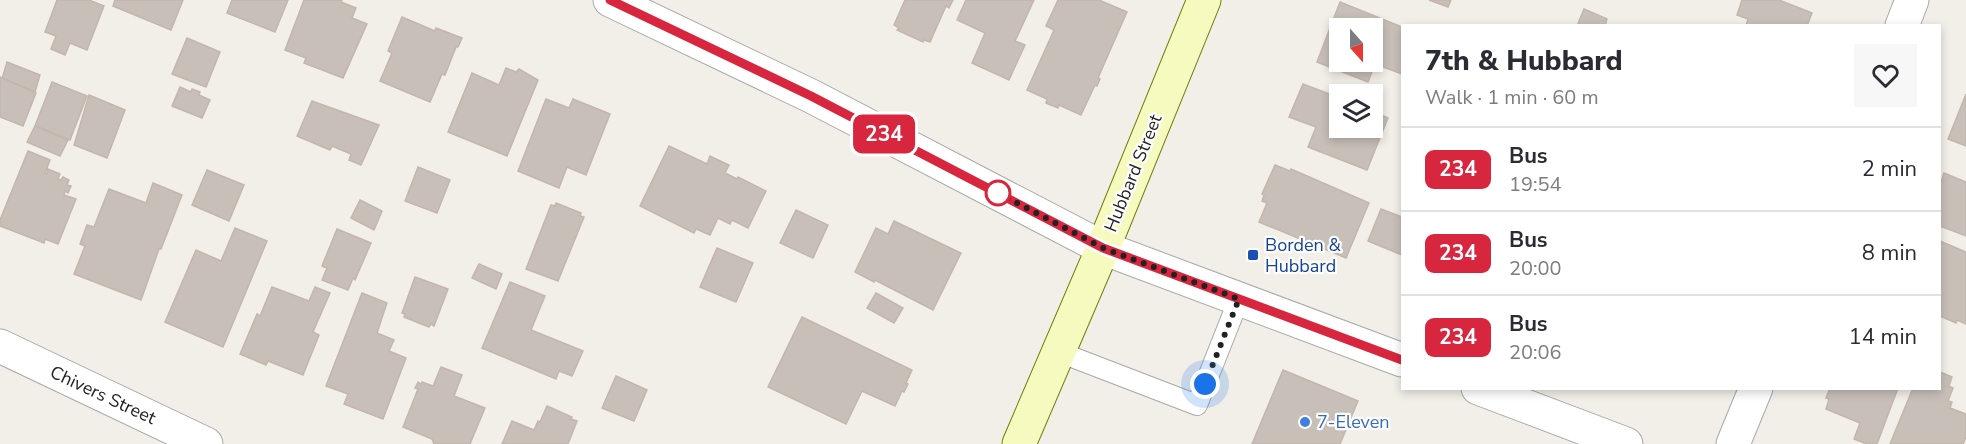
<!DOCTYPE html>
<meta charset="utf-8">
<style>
:root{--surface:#fff;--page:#f7f7f7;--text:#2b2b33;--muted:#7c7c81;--line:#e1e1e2}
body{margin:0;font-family:"Nunito Sans",sans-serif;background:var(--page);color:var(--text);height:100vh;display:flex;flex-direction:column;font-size:22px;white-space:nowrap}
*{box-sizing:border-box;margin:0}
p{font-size:20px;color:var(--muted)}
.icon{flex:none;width:33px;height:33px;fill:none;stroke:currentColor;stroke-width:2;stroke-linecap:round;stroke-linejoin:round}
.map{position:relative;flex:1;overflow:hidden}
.panel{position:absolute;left:1401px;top:24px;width:540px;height:366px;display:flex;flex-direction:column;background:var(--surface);border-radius:0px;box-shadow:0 3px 9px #0003}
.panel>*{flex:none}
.badge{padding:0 12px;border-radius:9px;font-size:21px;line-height:39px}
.needle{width:39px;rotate:159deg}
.buttons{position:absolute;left:1329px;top:18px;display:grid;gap:12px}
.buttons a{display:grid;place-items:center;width:54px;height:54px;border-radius:0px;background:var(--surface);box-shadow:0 3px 9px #0003;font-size:30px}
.you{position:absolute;width:30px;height:30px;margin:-15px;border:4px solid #fff;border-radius:50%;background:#1a73e8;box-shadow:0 0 0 9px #1a73e833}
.map>.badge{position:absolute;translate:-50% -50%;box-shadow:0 0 0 3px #fff}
.round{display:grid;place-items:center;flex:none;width:63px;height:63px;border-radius:0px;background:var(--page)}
.overview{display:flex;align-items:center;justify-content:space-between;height:102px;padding:0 24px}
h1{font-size:28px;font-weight:800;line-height:45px}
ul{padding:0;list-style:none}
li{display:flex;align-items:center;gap:18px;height:84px;padding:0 24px;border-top:2px solid var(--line)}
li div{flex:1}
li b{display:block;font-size:22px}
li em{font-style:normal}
li .badge{min-width:66px;font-weight:700;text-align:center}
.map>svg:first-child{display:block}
.building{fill:#c7bfb8;stroke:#c4b6ab;stroke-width:1.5;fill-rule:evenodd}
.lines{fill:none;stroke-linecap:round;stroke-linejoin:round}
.service-casing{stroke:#a9a9a9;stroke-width:22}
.minor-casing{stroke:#a9a9a9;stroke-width:35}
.tertiary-casing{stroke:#a9a9a9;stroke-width:35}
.secondary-casing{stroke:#707d05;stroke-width:35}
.service{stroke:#fff;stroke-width:20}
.minor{stroke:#fff;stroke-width:33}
.tertiary{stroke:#fff;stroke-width:33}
.secondary{stroke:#f7fabf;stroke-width:33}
.line-casing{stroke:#fff;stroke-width:14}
.line{stroke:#d7263d;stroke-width:9}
.walk{stroke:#222;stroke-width:6;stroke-dasharray:0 10.8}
.stop-dot{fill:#fff;stroke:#d7263d;stroke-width:3}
.transit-dot{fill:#1a4fb4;stroke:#fff;stroke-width:2}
.shop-dot{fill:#3f7fe0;stroke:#fff;stroke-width:2}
.labels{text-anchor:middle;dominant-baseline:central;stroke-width:4.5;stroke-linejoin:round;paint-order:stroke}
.street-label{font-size:18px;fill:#222;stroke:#fff}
.transit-label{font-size:18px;fill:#164399;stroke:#fff;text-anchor:start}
.shop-label{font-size:18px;fill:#366cbe;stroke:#fff;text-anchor:start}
</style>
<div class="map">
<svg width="1966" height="444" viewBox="0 0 1966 444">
<rect width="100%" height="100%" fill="#f2efe9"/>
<g class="building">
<path d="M57,0h32l15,6 -17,44 -17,-7 -5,12 -14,-6 5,-13 -11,-4z"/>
<path d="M115,0h68l-12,30 -58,-24z"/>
<path d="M232,0h56l-13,32 -48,-19z"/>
<path d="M304,0h38l-1,2 15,6 -4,10 15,6 -24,54 -39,-15 2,-5 -21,-8z"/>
<path d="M905,0h48l-4,8 -3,-2 -16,36 -6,-2 -1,2 -26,-12 2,-2 -5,-3z"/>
<path d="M966,0h68l-19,41 10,4 -16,35 -37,-17 13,-30 -28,-13z"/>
<path d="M1058,0h41l28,12 -29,66 2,1 -3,7 -2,-1 -14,30 -22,-10 -1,3 -12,-5 1,-4 -20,-9 27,-60 -8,-4z"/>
<path d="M1429,0h22l-3,7z"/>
<path d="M1742,0h37l33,13 -5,13h-61l2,-7 -11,-4z"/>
<path d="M1340,2l62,25v47l-27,-10 -7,18 -51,-20zM1340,28h32v34h-32z"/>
<path d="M1584,9l23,10 -2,7h-28z"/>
<path d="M402,17l33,14 1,-3 26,10 -4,9h-2l-11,28 -3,-1 -12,28 -50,-21 12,-28 -4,-2z"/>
<path d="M187,38l33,14 -14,35 -34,-13z"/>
<path d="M7,62l33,13 -5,17 -33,-13z"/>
<path d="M506,68l10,4 3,-3 19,11 -31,76 -59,-24 24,-59 27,12z"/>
<path d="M0,77l36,16 -13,33 -23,-9z"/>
<path d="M52,82l35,14 -17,44 -35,-14z"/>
<path d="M1303,84l37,14v30h32v-17l16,7 -21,52 -59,-23 8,-20 -27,-10z"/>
<path d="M180,87l11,5 1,-3 8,3 -1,3 11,5 -8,18 -30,-12z"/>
<path d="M1966,94v52l-18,-7z"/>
<path d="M89,95l36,15 -18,48 -33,-13z"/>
<path d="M546,99l23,9 4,-9 37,15 -24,61 -19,-8 -8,21 -41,-17z"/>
<path d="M312,101l67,24 -18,40 -12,-5 2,-6 -19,-8 -2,4 -33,-14z"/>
<path d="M35,126l33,14 -8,16 -33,-14z"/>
<path d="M669,146l38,18 3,-8 19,9 -4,8 12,6 1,-2 28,14 -18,37 -16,-8 -2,4 -12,-6 -8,17 -14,-6 -2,4 -54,-27z"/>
<path d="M28,151l22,9 -5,13 2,1 1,-5 12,5 -2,5 3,1 2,-3 6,3 -2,5 4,1 -3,7 -3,-2 -1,4 12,4 -18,45 -13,-5 -1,4 -44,-17v-6z"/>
<path d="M1275,165l15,6 1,-2 78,34 -23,55 -87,-36 8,-19 -5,-2 2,-6 -2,-1z"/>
<path d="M418,167l32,13 -13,33 -32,-12z"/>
<path d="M207,170l37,15 -15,36 -37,-16z"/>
<path d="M1944,173l22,9v54l-26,-10v-41z"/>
<path d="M153,183l29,12 -21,54h-2l-18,51 -67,-26 11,-28 -5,-2 7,-19 7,2 15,-38 37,14z"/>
<path d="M360,200l22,11 -8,19 -23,-12z"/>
<path d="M556,203l25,10 -1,3 4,1 -26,64 -32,-12 25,-64 4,1z"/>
<path d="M1381,209l21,8v38l-34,-14z"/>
<path d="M796,210l32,15 -15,33 -33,-15z"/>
<path d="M894,221l67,32 -28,57 -58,-30 -1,2 -19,-10 21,-44 12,6z"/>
<path d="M235,228l32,13 -44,106 -58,-25 31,-72 25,11z"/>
<path d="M337,229l34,14 -16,37 -2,-2 -5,12 -26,-10 5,-12 -5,-2z"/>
<path d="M1940,241l26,11v72l-9,-4 -1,3 -16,-7z"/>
<path d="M717,248l36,15 -17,39 -36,-15z"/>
<path d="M479,264l23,10 -6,15 -24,-11z"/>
<path d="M415,277l33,12 -14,37 -3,-2 -2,3 -25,-10 1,-3 -3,-1z"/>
<path d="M510,282l35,14 -14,34 52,21 -11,25 -13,-5 -3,8 -74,-31z"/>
<path d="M272,287l37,14 6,-14 15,6 -17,39 6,3 -16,40 -35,-14 -2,4 -26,-11 17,-40 3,2z"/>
<path d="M362,293l25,10 -10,30 17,7 -5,11 17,7 -23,61 -39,-15 4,-10 -22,-8z"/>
<path d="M876,293l27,15 -9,15 -27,-15z"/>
<path d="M802,317l110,53 -6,13 2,1 -4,8 -2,-1 -7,15 -33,-15 -16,33 -78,-37z"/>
<path d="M441,367l21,8 -8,21 31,12 -15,36h-36l-2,-5 -29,-12 15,-38 -3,-1 3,-6 3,2 1,-2 11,4z"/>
<path d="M1283,370l75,31 -18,43h-88z"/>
<path d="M1940,372l12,5 -3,9 4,2 -5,13 4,1 -2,6 16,6v23l-3,7h-73l23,-56h27z"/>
<path d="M616,376l31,14 -13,31 -32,-13z"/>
<path d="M1830,388h68l-21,56h-10l-13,-5 6,-16 -34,-14 3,-10 -3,-1z"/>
<path d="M547,406l25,11 -1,2 6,2 -9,23h-66l10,-23 22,9 4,-9 2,1z"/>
</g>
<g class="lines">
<defs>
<path id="service" d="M1059,352l138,53 42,-106"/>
<g id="minor">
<path d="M1902,26l10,-26"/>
<path d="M0,346l206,98"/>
<path d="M1733,444l23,-56"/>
</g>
<g id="tertiary">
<path d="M610,0l201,96 292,152 299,112"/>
<path d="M1478,388l148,56"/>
</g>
<path id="secondary" d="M1019,444l84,-196 101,-248"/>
</defs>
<use href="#service" class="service-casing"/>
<use href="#minor" class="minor-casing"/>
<use href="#tertiary" class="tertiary-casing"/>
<use href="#secondary" class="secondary-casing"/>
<use href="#service" class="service"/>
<use href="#minor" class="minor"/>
<use href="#tertiary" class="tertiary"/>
<use href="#secondary" class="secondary"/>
</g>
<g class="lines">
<defs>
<path id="line" d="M610,0l201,96 292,152 299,112"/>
</defs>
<use href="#line" class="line-casing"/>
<use href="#line" class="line"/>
<path class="walk" d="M998,193l105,55 136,51 -34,85"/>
</g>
<circle class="stop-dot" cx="998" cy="193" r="12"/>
<rect class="transit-dot" x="1247" y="249" width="12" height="12" rx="3"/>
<circle class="shop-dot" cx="1305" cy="422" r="6"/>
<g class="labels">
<g class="street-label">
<text transform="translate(1133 173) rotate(-68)">Hubbard Street</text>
<text transform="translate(103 395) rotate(25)">Chivers Street</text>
</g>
<g class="transit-label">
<text x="1265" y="245">Borden &amp;<tspan x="1265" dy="21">Hubbard</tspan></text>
</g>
<g class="shop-label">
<text x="1317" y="422">7-Eleven</text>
</g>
</g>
</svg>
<div class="buttons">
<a><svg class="needle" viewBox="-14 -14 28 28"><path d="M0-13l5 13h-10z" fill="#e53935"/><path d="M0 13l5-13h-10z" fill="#7c7c81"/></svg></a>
<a><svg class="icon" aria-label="layers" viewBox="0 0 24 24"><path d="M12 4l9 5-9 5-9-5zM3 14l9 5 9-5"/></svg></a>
</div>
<div class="you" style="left:1205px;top:384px"></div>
<b class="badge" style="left:884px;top:134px;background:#d7263d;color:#fff">234</b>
<section class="panel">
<div class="overview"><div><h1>7th &amp; Hubbard</h1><p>Walk · 1 min · 60 m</p></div><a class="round"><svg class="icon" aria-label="heart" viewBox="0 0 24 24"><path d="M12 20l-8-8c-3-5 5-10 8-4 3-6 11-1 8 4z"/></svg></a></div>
<ul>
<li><span class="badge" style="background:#d7263d;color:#fff">234</span><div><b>Bus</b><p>19:54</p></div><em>2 min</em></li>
<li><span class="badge" style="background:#d7263d;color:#fff">234</span><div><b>Bus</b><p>20:00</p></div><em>8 min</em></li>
<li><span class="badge" style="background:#d7263d;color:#fff">234</span><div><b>Bus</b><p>20:06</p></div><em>14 min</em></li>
</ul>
</section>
</div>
